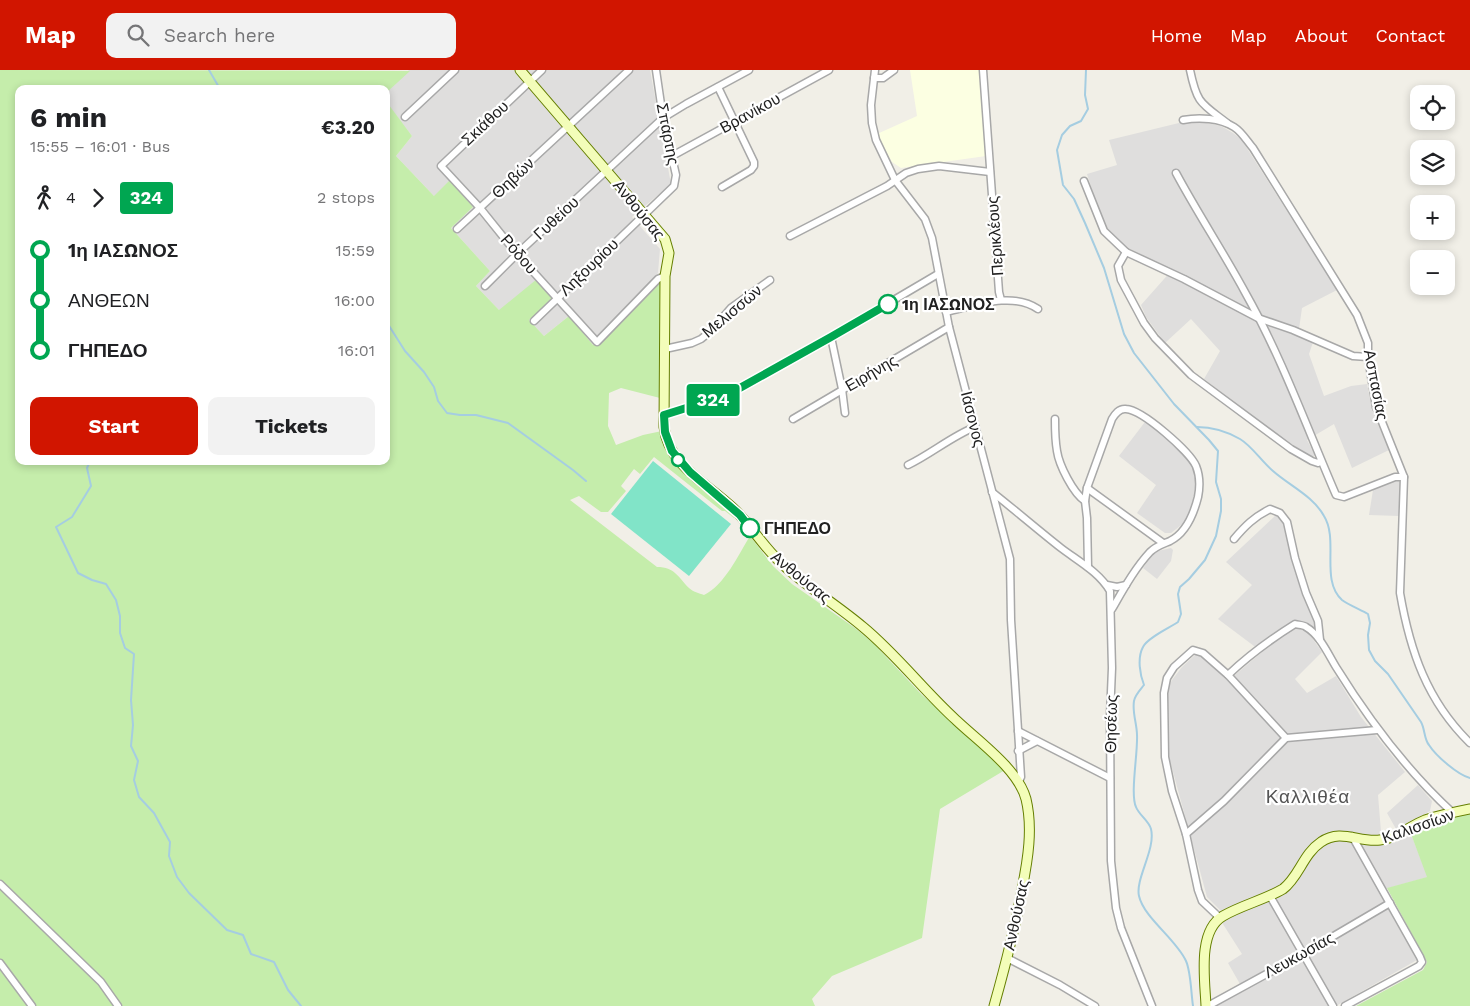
<!DOCTYPE html>
<meta charset="utf-8">
<style>
:root{--surface:#fff;--page:#f2f2f2;--text:#202124;--muted:#757577;--accent:#d11500}
body{margin:0;font-family:"Work Sans",sans-serif;background:var(--page);color:var(--text);height:100vh;display:flex;flex-direction:column;font-size:19px;white-space:nowrap}
*{box-sizing:border-box;margin:0}
p{font-size:16px;color:var(--muted)}
.icon{flex:none;width:28px;height:28px;fill:none;stroke:currentColor;stroke-width:2;stroke-linecap:round;stroke-linejoin:round}
.map{position:relative;flex:1;overflow:hidden}
.side{position:absolute;left:15px;top:15px;width:375px;height:380px;display:flex;flex-direction:column;background:var(--surface);border-radius:10px;box-shadow:0 2px 8px #0003}
.side>*{flex:none}
.badge{padding:0 10px;border-radius:4px;font-size:18px;line-height:32px}
.fabs{position:absolute;left:1410px;top:15px;display:grid;gap:10px}
.fabs a{display:grid;place-items:center;width:45px;height:45px;border-radius:10px;background:var(--surface);box-shadow:0 2px 8px #0003;font-size:25px}
.map>.badge{position:absolute;translate:-50% -50%;box-shadow:0 0 0 2px #fff}
.legs{display:flex;align-items:center;gap:8px;height:55px;padding:0 15px;font-size:16px}
.legs p{margin-inline-start:auto}
.head{display:flex;align-items:center;justify-content:space-between;height:85px;padding:0 15px}
h1{font-size:28px;font-weight:700;line-height:38px}
.primary-button{display:flex;gap:10px;margin-top:auto;padding:10px 15px}
.primary-button a{flex:1;height:58px;border-radius:10px;background:var(--accent);color:#fff;font-size:20px;font-weight:700;line-height:58px;text-align:center}
.primary-button a+a{background:var(--page);color:var(--text)}
ul{padding:0 15px;list-style:none}
li{display:flex;align-items:center;gap:18px;height:50px;font-size:19px}
li i{display:grid;place-items:center;width:8px;height:100%;margin:0 6px;background:currentColor}
li i::after{content:'';width:12px;height:12px;margin:-6px;border:4px solid;border-radius:50%;background:var(--surface)}
li p{margin-inline-start:auto}
li:first-child i{background:linear-gradient(#0000 50%,currentColor 0)}
li:last-child i{background:linear-gradient(currentColor 50%,#0000 0)}
header{display:flex;align-items:center;gap:30px;box-sizing:border-box;height:70px;padding:0 25px;background:var(--accent);color:#fff}
header strong{font-size:24px}
nav{display:flex;gap:28px;margin-inline-start:auto;font-size:18px}
.search{width:350px;height:45px;background:var(--page);display:flex;align-items:center;gap:12px;box-sizing:border-box;padding:0 18px;border-radius:10px;color:var(--muted);font-size:19px}
.map>svg:first-child{display:block}
.residential{fill:#dfdedd}
.education{fill:#fcffe2}
.grass{fill:#c5edab}
.pitch{fill:#81e4c8}
.lines{fill:none;stroke-linecap:round;stroke-linejoin:round}
.stream{stroke:#a5cde1;stroke-width:2}
.street-casing{stroke:#a8a8a8;stroke-width:9}
.secondary-casing{stroke:#657f00;stroke-width:11}
.street{stroke:#fff;stroke-width:6}
.secondary{stroke:#f3fdb9;stroke-width:9}
.line-1-casing{stroke:#fff;stroke-width:11}
.line-1{stroke:#00a651;stroke-width:8}
.stop-1-dot{fill:#fff;stroke:#00a651;stroke-width:2.5}
.labels{text-anchor:middle;dominant-baseline:central;stroke-width:4.5;stroke-linejoin:round;paint-order:stroke}
.street-label{font-size:16px;fill:#212121;stroke:#fff}
.stop-label{font-size:16px;font-weight:bold;fill:#212121;stroke:#fff;text-anchor:start}
.quarter-label{font-size:19px;letter-spacing:1px;fill:#545454;stroke:#fff}
</style>
<header>
<strong>Map</strong>
<div class="search"><svg class="icon" aria-label="search" viewBox="0 0 24 24"><circle cx="10" cy="10" r="6"/><path d="M15 15l6 6"/></svg>Search here</div>
<nav><a>Home</a><a>Map</a><a>About</a><a>Contact</a></nav>
</header>
<div class="map">
<svg width="1470" height="936" viewBox="0 0 1470 936">
<rect width="100%" height="100%" fill="#f1efe7"/>
<g class="residential">
<path d="M409,0h241l21,114 -39,33 28,32 -2,24 -65,72 -24,-29 -25,20 -15,-16 -30,-10 -23,-24 14,-15 -39,-43 22,-21 -39,-11 -38,-40 16,-20 -26,-34v-9z"/>
<path d="M1183,52h19l19,4 12,7 8,6 39,61 57,90 -35,18 -4,28 15,6 -4,12 15,42 27,-10 16,-2 6,29 16,37 -37,18 -18,-44 -27,16 8,15 -3,2 -30,-19 -78,-59 16,-28 -29,-32 -26,24 -19,-26 -5,-12 31,-35 -48,-24 -16,-14 -5,-8 -16,-50 30,-9 -8,-25z"/>
<path d="M1148,348l45,42 6,23 -10,36 -18,14h-6l-28,-20 19,-28 -37,-29z"/>
<path d="M1400,410l-1,36 -30,-1 4,-25 20,-9z"/>
<path d="M1276,445l8,5 9,39 10,38 12,23v11l-5,4 12,17 -27,27 12,14 29,-17 25,41 44,55 -27,23 4,49 18,-8 -13,-23 31,-28 14,16 -2,10 -23,13 21,53 -50,14 39,69 -81,46h-120l28,-15 -16,-28 14,-9 -21,-33 6,-4 -20,-20 -38,-140 -3,-65 6,-12 10,-13 14,-13 11,6 21,21 34,-29 -44,-33 34,-34 -26,-23z"/>
<path d="M1171,478l2,2 -2,11 -14,18 -14,-11 11,-16z"/>
</g>
<path class="education" d="M910,0h71l5,86 -85,12 -9,-6 -15,-28 40,-18z"/>
<g class="grass">
<path d="M0,0l410,1 -24,22v-4h-367v372h367v-360l26,35 -16,20 38,40 16,-16 23,27 -22,21 39,43 -14,15 23,24 38,-31 16,21 -24,20 15,16 25,-20 24,29 6,-1 60,-63 3,-1 -2,118 -39,-10 -12,5 -1,33 8,19 27,-10 19,-4 4,16 69,66 1,3 -2,2 -9,-7h-3l-68,-54 -14,17 -6,-5 -13,17 5,5 -18,21h-7l-22,-16 -9,4 87,67c18,0 21,10 32,21 4,4 10,5 15,7 20,-9 35,-41 46,-59l23,30 19,18 63,44 19,16 48,51 55,48 28,27 -65,39 -18,129 -90,38 -20,23 3,7h-815z"/>
<path d="M1470,744v192h-114l67,-36 4,-8 -40,-74 40,-11 -16,-43 44,-17z"/>
</g>
<path class="pitch" d="M653,391l78,63 -42,52 -78,-62z"/>
<g class="lines">
<g class="stream">
<path d="M209,0l11,19"/>
<path d="M1086,0l-1,25 3,14 -7,12 -11,5 -8,9 -5,15 6,35 11,14 11,24 19,45 20,66 10,19 40,51 35,36 9,11 -2,31 5,17v12l-5,25 -11,24 -16,19 -9,8 -2,7 3,20 -3,8c-9,6 -31,16 -35,25 -6,11 -3,28 1,38 -4,5 -9,10 -10,16 -2,11 3,23 3,34 1,18 -7,59 -1,72 3,8 13,14 15,22 5,20 -16,50 -12,67 5,22 37,43 47,65 5,11 5,32 7,45"/>
<path d="M386,251l19,30 19,21 10,15 4,14 9,12 13,2h16l32,8 65,47 13,11"/>
<path d="M1197,357c17,0 29,4 43,12 12,7 22,23 33,32 17,15 40,25 51,45 15,24 -4,64 18,84 5,4 19,10 26,14l2,9 -2,12 1,15 6,11 13,13 33,48c4,7 3,17 8,23 7,11 29,30 41,33"/>
<path d="M90,391l-3,7 4,18 -19,31 -16,10 22,46 14,7 14,4 10,16 4,16v17l5,15 9,6 -3,46 2,25 -2,21 7,15 -4,19 5,17 15,16 16,29 -1,14 8,21 12,16 38,37 16,5 8,19 23,8 14,28 13,16"/>
</g>
<defs>
<g id="street">
<path d="M542,0l-101,96 39,42 37,46 80,88 61,-63 7,-3"/>
<path d="M875,0l-4,35 1,18 4,17 19,40 30,39 7,19 17,89 61,232 1,61 10,157 -3,6"/>
<path d="M983,0l16,222 2,8"/>
<path d="M1190,0c7,34 11,33 37,53"/>
<path d="M874,8h9l11,-8"/>
<path d="M718,17l36,75v4l-3,4 -29,17"/>
<path d="M405,47l50,-47"/>
<path d="M1183,50c16,-3 37,-2 51,7 8,5 13,14 19,21l104,167 11,28v14l8,50 28,70 -4,116c10,58 27,108 70,150"/>
<path d="M672,86l157,-86"/>
<path d="M1176,103c22,41 48,80 70,121 36,64 61,134 90,201l8,2 51,-20h9"/>
<path d="M1084,111l20,50 22,21 58,27 74,39 35,12 60,26 15,1"/>
<path d="M457,159l172,-159"/>
<path d="M790,166l97,-50 19,-13 12,-4 21,-3 51,6"/>
<path d="M1126,182l-8,14 3,14 23,43 11,15 36,37 100,74 21,12 6,2 3,-2"/>
<path d="M485,216l32,-32 146,-136 23,-14 63,-34"/>
<path d="M946,242c28,-6 66,-21 92,-3"/>
<path d="M534,251l140,-135 2,-11 -13,-57 -7,-48"/>
<path d="M831,267l11,52 3,24"/>
<path d="M665,279l27,-6 9,-4 10,-8 20,-23 39,-28"/>
<path d="M664,345l57,-18 17,-8 93,-52 107,-63"/>
<path d="M793,349l156,-92"/>
<path d="M1055,349c0,11 0,21 2,32 2,14 16,42 28,50"/>
<path d="M908,395c23,-11 44,-29 67,-38"/>
<path d="M1087,418l76,55"/>
<path d="M992,422c23,18 46,38 69,56 17,13 38,24 49,43l2,77 -2,48 1,145 5,47 5,20 31,78"/>
<path d="M1234,469c11,-13 20,-22 36,-30l10,4 7,9 8,36 11,35 12,28 2,19"/>
<path d="M1088,497l-1,-49 -2,-17 2,-13 25,-69c3,-5 7,-11 14,-10 17,1 64,43 70,57 4,10 4,21 2,31 -4,16 -12,36 -28,44 -7,3 -14,5 -20,11 -15,16 -27,38 -38,57"/>
<path d="M1107,515l10,2 9,-2"/>
<path d="M1228,605c21,-20 43,-36 67,-51 3,1 9,1 11,3 14,8 22,27 30,40 33,53 70,103 117,146"/>
<path d="M1018,661l92,47"/>
<path d="M1018,681l19,-10"/>
<path d="M1186,764l38,-33 62,-63 91,-8"/>
<path d="M0,814l101,98 17,24"/>
<path d="M1270,826l63,110"/>
<path d="M1220,848l-18,-17 -4,-11 -12,-56 -14,-43 -7,-34 -1,-64 3,-15 7,-11 19,-17 10,3 25,22 58,63"/>
<path d="M1007,888l53,27 35,21"/>
<path d="M0,893l32,43"/>
<path d="M1208,936l95,-52 87,-51"/>
<path d="M1345,936l74,-40 3,-4 -2,-5 -68,-121"/>
</g>
<g id="secondary">
<path d="M520,0l145,169 4,14 -4,23 -1,151c4,38 44,57 69,81 17,16 29,37 47,54 25,24 56,42 83,65 34,28 61,64 93,93 22,21 62,49 70,79 7,29 2,60 -4,90 -7,39 -17,78 -28,117"/>
<path d="M1206,936c-1,-26 -9,-75 17,-90 19,-11 41,-16 60,-27 16,-12 20,-35 38,-47 20,-14 38,1 59,-2 17,-2 30,-14 45,-20 15,-5 30,-8 45,-11"/>
</g>
</defs>
<use href="#street" class="street-casing"/>
<use href="#secondary" class="secondary-casing"/>
<use href="#street" class="street"/>
<use href="#secondary" class="secondary"/>
</g>
<g class="lines">
<defs>
<path id="line-1" d="M750,458l-10,-13 -50,-43 -18,-21 -7,-19 -1,-17 57,-18 17,-8 93,-52 57,-33"/>
</defs>
<use href="#line-1" class="line-1-casing"/>
<use href="#line-1" class="line-1"/>
</g>
<g class="stop-1-dot">
<circle cx="888" cy="234" r="9"/>
<circle cx="678" cy="390" r="6"/>
<circle cx="750" cy="458" r="9"/>
</g>
<g class="labels">
<g class="street-label">
<text transform="translate(750 43) rotate(-29)">Βρανίκου</text>
<text transform="translate(485 53) rotate(-43)">Σκιάθου</text>
<text transform="translate(668 64) rotate(79)">Σπάρτης</text>
<text transform="translate(513 108) rotate(-43)">Θηβών</text>
<text transform="translate(639 140) rotate(51)">Ανθούσας</text>
<text transform="translate(556 148) rotate(-43)">Γυθείου</text>
<text transform="translate(995 166) rotate(-94)">Περικλέους</text>
<text transform="translate(519 184) rotate(49)">Ρόδου</text>
<text transform="translate(589 197) rotate(-44)">Ληξουρίου</text>
<text transform="translate(732 241) rotate(-40)">Μελισσών</text>
<text transform="translate(871 303) rotate(-30)">Ειρήνης</text>
<text transform="translate(1376 315) rotate(79)">Ασπασίας</text>
<text transform="translate(973 349) rotate(76)">Ιάσονος</text>
<text transform="translate(801 507) rotate(39)">Ανθούσας</text>
<text transform="translate(1111 654) rotate(-89)">Θησέως</text>
<text transform="translate(1418 756) rotate(-19)">Καλισσίων</text>
<text transform="translate(1016 845) rotate(-78)">Ανθούσας</text>
<text transform="translate(1299 885) rotate(-29)">Λευκωσίας</text>
</g>
<g class="stop-label">
<text x="902" y="234">1η ΙΑΣΩΝΟΣ</text>
<text x="764" y="458">ΓΗΠΕΔΟ</text>
</g>
<g class="quarter-label">
<text x="1308" y="726">Καλλιθέα</text>
</g>
</g>
</svg>
<div class="fabs">
<a><svg class="icon" aria-label="locate" viewBox="0 0 24 24"><circle cx="12" cy="12" r="6"/><path d="M12 2v4M12 18v4M2 12h4M18 12h4"/></svg></a>
<a><svg class="icon" aria-label="layers" viewBox="0 0 24 24"><path d="M12 4l9 5-9 5-9-5zM3 14l9 5 9-5"/></svg></a>
<a>+</a>
<a>−</a>
</div>
<b class="badge" style="left:713px;top:330px;background:#00a651;color:#fff">324</b>
<section class="side">
<div class="head"><div><h1>6 min</h1><p>15:55 – 16:01 · Bus</p></div><b>€3.20</b></div>
<div class="legs"><svg class="icon" aria-label="walk" viewBox="0 0 24 24"><circle cx="13" cy="4" r="2"/><path d="M13 8l-2 6 4 7M11 14l-3 7M7 12l3-4h3l4 4"/></svg>4<svg class="icon" aria-label="forward" viewBox="0 0 24 24"><path d="M9 5l7 7-7 7"/></svg><b class="badge" style="background:#00a651;color:#fff">324</b><p>2 stops</p></div>
<ul>
<li><i style="color:#00a651"></i><b>1η ΙΑΣΩΝΟΣ</b><p>15:59</p></li>
<li><i style="color:#00a651"></i><span>ΑΝΘΕΩΝ</span><p>16:00</p></li>
<li><i style="color:#00a651"></i><b>ΓΗΠΕΔΟ</b><p>16:01</p></li>
</ul>
<div class="primary-button"><a>Start</a><a>Tickets</a></div>
</section>
</div>
